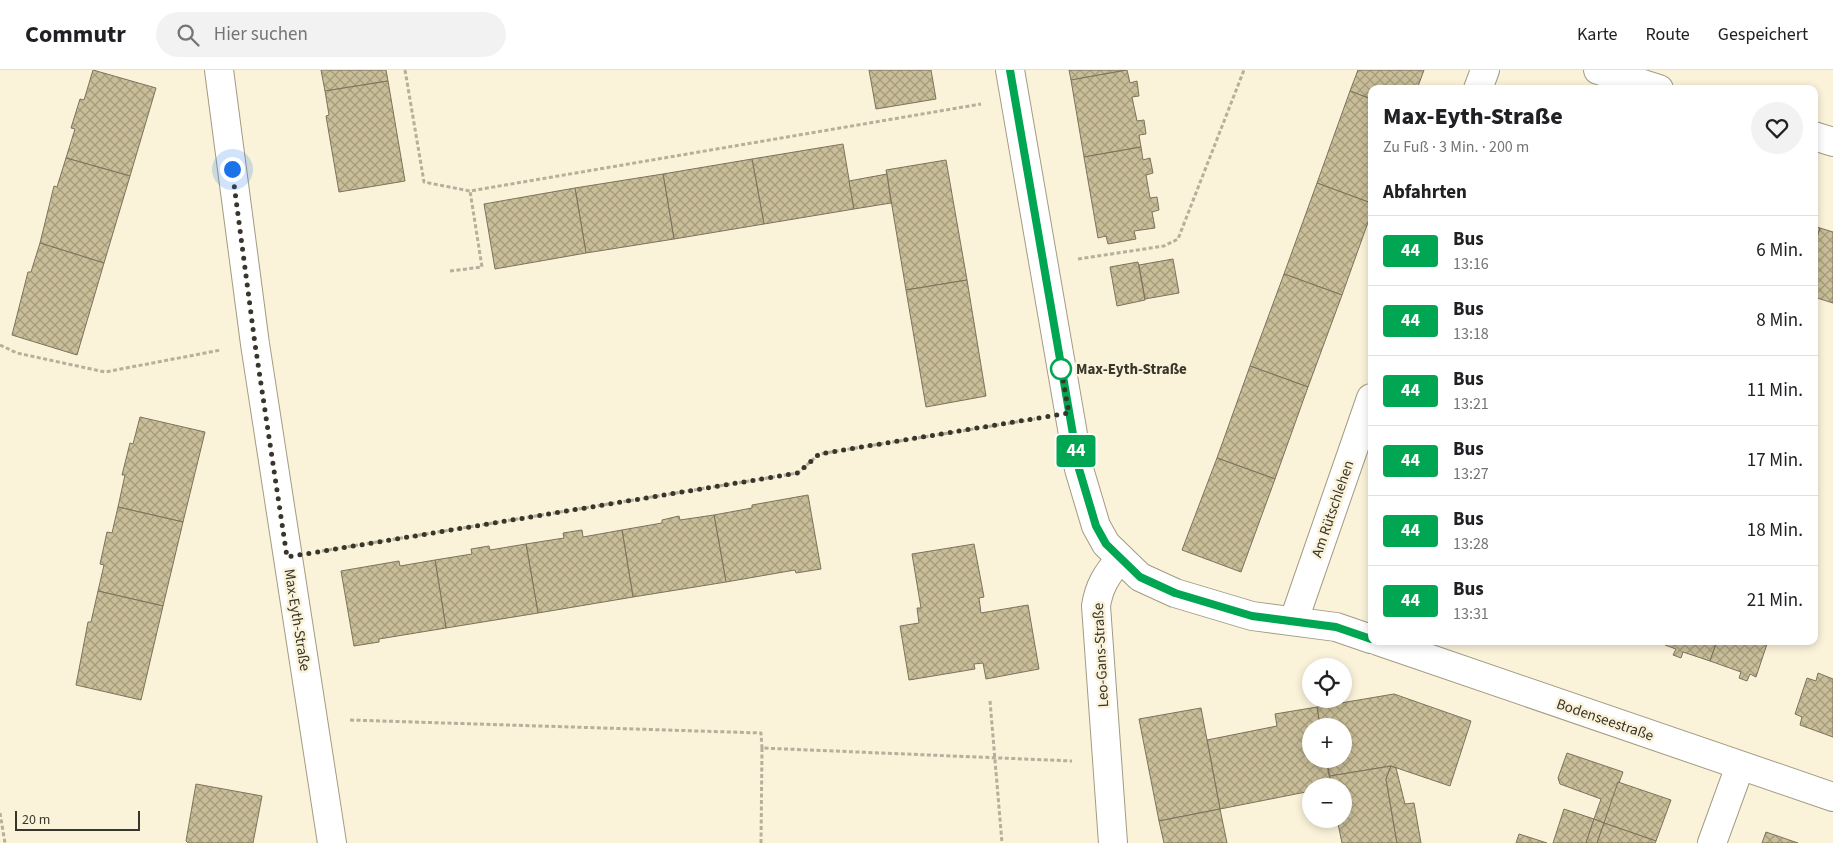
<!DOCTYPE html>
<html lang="de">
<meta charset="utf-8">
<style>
:root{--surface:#fff;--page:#f2f2f2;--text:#202124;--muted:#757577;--line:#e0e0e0}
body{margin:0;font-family:"Source Sans 3",sans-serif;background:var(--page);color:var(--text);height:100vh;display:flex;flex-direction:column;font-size:19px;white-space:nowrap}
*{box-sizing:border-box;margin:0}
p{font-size:16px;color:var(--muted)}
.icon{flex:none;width:28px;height:28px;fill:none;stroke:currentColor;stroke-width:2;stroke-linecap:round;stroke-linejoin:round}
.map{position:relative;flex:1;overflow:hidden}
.drawer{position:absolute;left:1368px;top:15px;width:450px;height:560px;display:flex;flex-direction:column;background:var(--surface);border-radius:10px;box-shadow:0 2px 8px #0003}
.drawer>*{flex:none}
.badge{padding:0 10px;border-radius:4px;font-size:18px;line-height:32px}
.buttons{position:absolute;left:1302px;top:588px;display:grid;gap:10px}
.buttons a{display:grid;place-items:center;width:50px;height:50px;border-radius:50%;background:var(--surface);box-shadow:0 2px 8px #0003;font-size:25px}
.scale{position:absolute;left:15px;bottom:12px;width:125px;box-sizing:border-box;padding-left:5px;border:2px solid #38352b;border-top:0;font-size:14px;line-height:18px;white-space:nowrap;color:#38352b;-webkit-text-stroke:4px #faf2d9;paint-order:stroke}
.you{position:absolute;width:25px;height:25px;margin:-12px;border:4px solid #fff;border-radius:50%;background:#1a73e8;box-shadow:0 0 0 8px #1a73e833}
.map>.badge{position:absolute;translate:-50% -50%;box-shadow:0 0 0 2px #fff}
h2{padding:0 15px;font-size:19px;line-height:45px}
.round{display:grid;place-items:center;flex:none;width:52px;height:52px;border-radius:26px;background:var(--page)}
.overview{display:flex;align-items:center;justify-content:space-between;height:85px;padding:0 15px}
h1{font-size:24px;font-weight:800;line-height:38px}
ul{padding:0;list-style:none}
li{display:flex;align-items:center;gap:15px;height:70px;padding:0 15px;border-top:1px solid var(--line)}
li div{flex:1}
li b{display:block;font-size:19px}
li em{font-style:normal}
li .badge{min-width:55px;font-weight:700;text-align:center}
header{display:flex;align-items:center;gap:30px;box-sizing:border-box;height:70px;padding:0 25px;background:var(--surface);border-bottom:1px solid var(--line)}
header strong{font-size:24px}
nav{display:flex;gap:28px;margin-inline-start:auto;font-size:18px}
.search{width:350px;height:45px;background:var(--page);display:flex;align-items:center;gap:12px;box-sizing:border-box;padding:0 18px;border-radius:28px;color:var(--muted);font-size:19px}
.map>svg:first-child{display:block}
.building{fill:url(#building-cross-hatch);stroke:#7b745d}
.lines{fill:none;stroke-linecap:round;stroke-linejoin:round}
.minor-casing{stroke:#a29b83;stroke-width:30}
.path{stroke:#b5af9c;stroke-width:3;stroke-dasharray:4 2.5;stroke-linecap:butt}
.minor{stroke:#fff;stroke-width:28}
.line-casing{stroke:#fff;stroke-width:11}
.line{stroke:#00a651;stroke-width:8}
.walk{stroke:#38352b;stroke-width:5;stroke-dasharray:0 9}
.stop-dot{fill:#fff;stroke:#00a651;stroke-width:2.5}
.labels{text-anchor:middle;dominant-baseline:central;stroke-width:5;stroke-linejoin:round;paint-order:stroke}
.stop-label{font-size:15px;font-weight:bold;fill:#38352b;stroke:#faf2d9;text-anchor:start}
.street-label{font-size:15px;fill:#38352b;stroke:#faf2d9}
</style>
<header>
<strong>Commutr</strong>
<div class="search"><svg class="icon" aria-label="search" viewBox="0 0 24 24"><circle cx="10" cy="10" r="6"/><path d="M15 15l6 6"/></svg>Hier suchen</div>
<nav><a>Karte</a><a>Route</a><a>Gespeichert</a></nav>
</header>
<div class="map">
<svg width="1833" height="773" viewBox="0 0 1833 773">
<defs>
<pattern id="building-cross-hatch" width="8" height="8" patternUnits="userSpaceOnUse" patternTransform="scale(1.25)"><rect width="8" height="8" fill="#c9be98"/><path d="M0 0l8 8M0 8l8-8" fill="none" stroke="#a49b7c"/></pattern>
</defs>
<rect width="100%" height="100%" fill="#faf2d9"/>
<g class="building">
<path d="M93,0l63,18 -26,88 -64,-18 9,-29 -4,-1 9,-29 4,1z"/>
<path d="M321,0h65l2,11 -63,10z"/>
<path d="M869,0h62l5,29 -60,10z"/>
<path d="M1069,0h58l-56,10z"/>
<path d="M1127,0l3,13 7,-2 2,15 -7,1 5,24 7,-1 2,14 -7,1 2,12 -57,10 -13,-77z"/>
<path d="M1358,0h66l-7,19h-46v10l-21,-8z"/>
<path d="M388,11l17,100 -66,11 -13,-76 3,-1 -4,-24z"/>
<path d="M1350,21l21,8v104l-54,-20z"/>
<path d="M843,74l11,65 -90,15 -12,-65z"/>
<path d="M1141,77l2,13 7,-2 3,15 -7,2 4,23 7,-1 2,13 -7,2 3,16 -21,3 2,8 -28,5 -2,-8 -8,2 -14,-81z"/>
<path d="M66,88l64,18 -26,87 -64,-20 14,-57 3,1z"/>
<path d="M752,89l12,65 -90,15 -11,-65z"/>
<path d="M946,90l21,120 -61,10 -20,-120z"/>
<path d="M663,104l11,65 -88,14 -11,-65z"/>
<path d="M887,104l4,29 -37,6 -5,-28z"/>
<path d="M1317,113l54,20v11l-29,81 -58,-21z"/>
<path d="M575,118l11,65 -91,16 -11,-65z"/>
<path d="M1814,156l6,2 -6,20z"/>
<path d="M1820,158l13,4v71l-19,-6v-49z"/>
<path d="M40,173l64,20 -27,92 -65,-20 16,-63h3z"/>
<path d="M1173,189l6,34 -34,6 -6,-34z"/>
<path d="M1138,192l7,38 -28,6 -7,-39z"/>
<path d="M1284,204l58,21 -34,92 -58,-21z"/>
<path d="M967,210l19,116 -60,11 -20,-117z"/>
<path d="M1250,296l58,21 -33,92 -58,-21z"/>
<path d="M140,347l65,15 -22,90 -65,-15 7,-32h-3l8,-32 3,1z"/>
<path d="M1217,388l58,21 -34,93 -59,-22z"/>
<path d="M808,425l13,74 -25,4 -1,-3 -69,12 -12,-67 38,-7v-3z"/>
<path d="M118,437l65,15 -20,84 -65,-15 6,-26 -4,-1 7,-32 5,1z"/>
<path d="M714,445l12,67 -93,15 -11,-67 40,-7v-3l17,-4 1,4z"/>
<path d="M582,460l1,7 39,-7 11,67 -95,16 -12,-69 38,-6 -1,-5z"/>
<path d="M526,474l12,69 -92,15 -11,-68 37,-6 -1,-5 18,-3 1,4z"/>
<path d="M974,474l10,53 -5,1 2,15 47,-8 11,64 -53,10 -3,-16 -9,1 1,5 -66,11 -9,-54 19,-3 -2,-15h4l-9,-54z"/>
<path d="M435,490l11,68 -67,11v3l-25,4 -13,-75 58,-10 1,5z"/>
<path d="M98,521l65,15 -22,94 -65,-15 12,-63h3z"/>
<path d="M1666,571h51l-7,20 -27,-9 -2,6 -8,-3 3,-6 -11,-4z"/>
<path d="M1717,571h51l-12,36 -6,-3 -3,7 -8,-3 2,-6 -31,-11z"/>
<path d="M1818,603l15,6v58l-33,-12 2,-8 -7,-3 12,-36 9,3z"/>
<path d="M1394,624l77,27 -21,65 -59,-20 -61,10 -4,-17h18v-33h-24l-3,-19z"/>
<path d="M1317,637l3,19h-9v33h15l5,27h-20v5l-91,18 -13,-69 70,-14 -2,-12z"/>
<path d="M1201,638l19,101 -61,12 -20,-102z"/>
<path d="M1567,683l56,19 -19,51 -10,-4 7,-20 -41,-15 -2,-6z"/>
<path d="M1391,696l-5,13 11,64h-55l-5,-24h7v-33h-13l-1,-10z"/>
<path d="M1391,696l5,2 9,36 9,-1 7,40h-24l-11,-64z"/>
<path d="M1618,712l53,18 -15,41 -52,-18z"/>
<path d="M196,714l66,12 -9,47h-65l-2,-2z"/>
<path d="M1220,739l7,34h-63l-5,-22z"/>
<path d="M1564,739l30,10 -8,24h-33z"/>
<path d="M1594,749l10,4 -7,20h-11z"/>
<path d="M1604,753l52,18 -1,2h-58z"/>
<path d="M1766,762l32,11h-36z"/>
<path d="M1519,764l28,9h-31z"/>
</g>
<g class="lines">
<defs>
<g id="minor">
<path d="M219,0l36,274 77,499"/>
<path d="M1010,0l69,399 17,57 10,18 34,33 35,16 77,23 84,11 35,12"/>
<path d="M1598,0l61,19"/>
<path d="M1478,19l7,-19"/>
<path d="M1814,66l19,6"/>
<path d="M1294,550l77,-222"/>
<path d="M1378,571l455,156"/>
<path d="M1113,773l-17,-237c3,-20 11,-32 24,-47"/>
<path d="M1712,773l28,-77"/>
</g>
</defs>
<use href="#minor" class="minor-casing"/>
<g class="path">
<path d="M405,0l19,112 46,9 511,-87"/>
<path d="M1078,189l86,-13 14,-7 66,-169"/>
<path d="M450,201l32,-4 -12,-76"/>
<path d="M0,275l17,8 88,19 116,-22"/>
<path d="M322,481l476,-78 21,-19 216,-35"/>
<path d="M990,631l12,142"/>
<path d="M350,650l411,13 1,15"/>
<path d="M0,743l5,30"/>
<path d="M761,773l1,-95 310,13"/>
</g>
<use href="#minor" class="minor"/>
</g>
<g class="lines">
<defs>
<path id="line" d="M1010,0l69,399 17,57 10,18 34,33 35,16 77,23 84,11 35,12"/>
</defs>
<use href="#line" class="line-casing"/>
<use href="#line" class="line"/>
<path class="walk" d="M232,99l23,175 32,213 511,-84 21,-19 250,-41 -8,-44"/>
</g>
<circle class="stop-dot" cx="1061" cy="299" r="10"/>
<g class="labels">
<g class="stop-label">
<text x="1076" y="299">Max-Eyth-Straße</text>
</g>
<g class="street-label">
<text transform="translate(1333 439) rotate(-71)">Am Rütschlehen</text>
<text transform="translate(297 550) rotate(81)">Max-Eyth-Straße</text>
<text transform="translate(1101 585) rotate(-93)">Leo-Gans-Straße</text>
<text transform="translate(1605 650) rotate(19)">Bodenseestraße</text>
</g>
</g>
</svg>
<div class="buttons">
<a><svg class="icon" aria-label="locate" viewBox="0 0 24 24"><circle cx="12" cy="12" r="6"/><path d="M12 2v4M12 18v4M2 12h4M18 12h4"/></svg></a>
<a>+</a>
<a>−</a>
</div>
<div class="scale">20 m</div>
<div class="you" style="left:232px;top:99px"></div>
<b class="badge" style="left:1076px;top:381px;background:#00a651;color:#fff">44</b>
<section class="drawer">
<div class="overview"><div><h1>Max-Eyth-Straße</h1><p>Zu Fuß · 3 Min. · 200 m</p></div><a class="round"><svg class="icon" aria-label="heart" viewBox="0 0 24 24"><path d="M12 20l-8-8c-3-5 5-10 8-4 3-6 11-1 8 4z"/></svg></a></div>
<h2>Abfahrten</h2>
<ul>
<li><span class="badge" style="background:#00a651;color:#fff">44</span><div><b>Bus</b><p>13:16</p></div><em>6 Min.</em></li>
<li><span class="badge" style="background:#00a651;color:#fff">44</span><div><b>Bus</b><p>13:18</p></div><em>8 Min.</em></li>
<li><span class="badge" style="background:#00a651;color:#fff">44</span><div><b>Bus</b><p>13:21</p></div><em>11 Min.</em></li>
<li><span class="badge" style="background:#00a651;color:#fff">44</span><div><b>Bus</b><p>13:27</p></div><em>17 Min.</em></li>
<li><span class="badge" style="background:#00a651;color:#fff">44</span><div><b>Bus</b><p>13:28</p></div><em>18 Min.</em></li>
<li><span class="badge" style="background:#00a651;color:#fff">44</span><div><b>Bus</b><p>13:31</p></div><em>21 Min.</em></li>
</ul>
</section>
</div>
